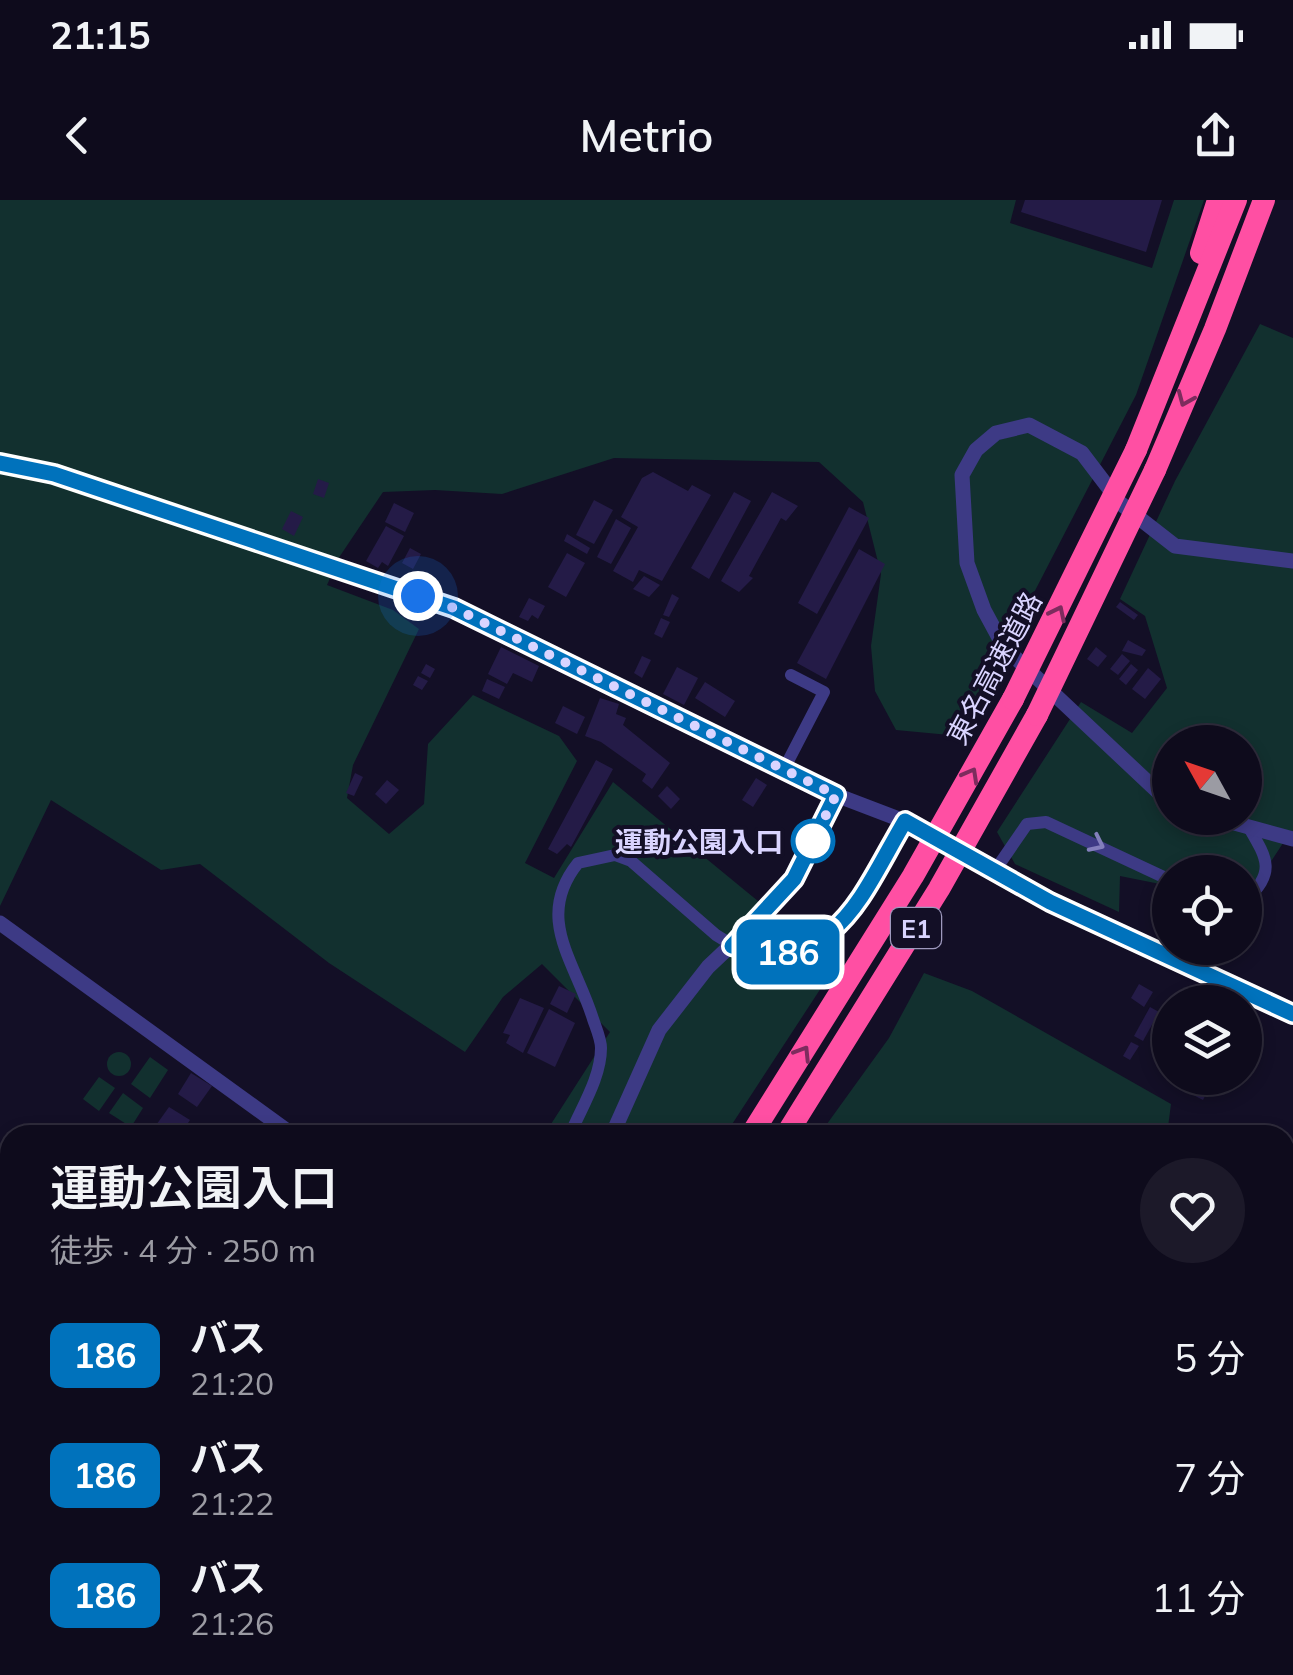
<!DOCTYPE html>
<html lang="ja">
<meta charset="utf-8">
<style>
:root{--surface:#0e0b1c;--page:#1c1929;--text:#f1f3f6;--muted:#9b9ba3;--line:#2e2b3b}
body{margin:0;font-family:Mulish,"Noto Sans JP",sans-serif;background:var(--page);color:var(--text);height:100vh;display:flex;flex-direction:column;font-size:38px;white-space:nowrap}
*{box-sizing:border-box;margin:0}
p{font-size:32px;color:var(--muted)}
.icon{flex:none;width:55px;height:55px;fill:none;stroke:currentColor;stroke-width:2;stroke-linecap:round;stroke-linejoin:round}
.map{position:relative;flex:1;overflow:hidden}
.details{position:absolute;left:0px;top:925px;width:1295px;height:550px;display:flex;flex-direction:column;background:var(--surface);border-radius:30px 30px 0 0;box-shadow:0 5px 15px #0003,0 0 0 2px var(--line)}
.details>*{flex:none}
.badge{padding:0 20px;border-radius:15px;font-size:35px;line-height:65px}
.needle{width:65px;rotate:310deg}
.fabs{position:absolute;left:1152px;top:525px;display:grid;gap:20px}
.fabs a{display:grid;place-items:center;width:110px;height:110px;border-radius:50%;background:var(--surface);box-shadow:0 5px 15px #0003,0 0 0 2px var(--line);font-size:50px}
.you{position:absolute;width:50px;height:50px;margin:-25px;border:8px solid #fff;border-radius:50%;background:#1a73e8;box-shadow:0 0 0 15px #1a73e833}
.map>.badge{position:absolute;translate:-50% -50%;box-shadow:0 0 0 5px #fff}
.round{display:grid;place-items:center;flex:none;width:105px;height:105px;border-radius:52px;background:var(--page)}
.headline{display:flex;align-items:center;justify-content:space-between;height:170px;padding:0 50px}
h1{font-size:48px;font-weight:600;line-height:75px}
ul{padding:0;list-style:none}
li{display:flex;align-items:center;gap:30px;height:120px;padding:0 50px}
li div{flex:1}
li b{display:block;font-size:38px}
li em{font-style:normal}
li .badge{min-width:110px;font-weight:700;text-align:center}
.status{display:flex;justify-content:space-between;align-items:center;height:70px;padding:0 50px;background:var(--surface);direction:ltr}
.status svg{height:28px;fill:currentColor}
header{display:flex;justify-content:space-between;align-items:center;height:130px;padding:0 50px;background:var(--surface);font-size:45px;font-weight:600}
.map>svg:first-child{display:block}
.green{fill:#12302f;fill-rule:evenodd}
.building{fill:#241b47}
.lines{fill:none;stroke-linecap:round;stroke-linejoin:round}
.service{stroke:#3d3a85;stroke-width:6}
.minor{stroke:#3d3a85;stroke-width:12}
.tertiary{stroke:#3d3a85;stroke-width:15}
.motorway{stroke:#ff4fa3;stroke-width:22}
.tertiary-bridge{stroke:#3d3a85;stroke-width:15}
.motorway-bridge{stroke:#ff4fa3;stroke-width:22}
.oneway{stroke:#7d2c5e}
.oneway2{stroke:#837fbc}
.line-casing{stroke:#fff;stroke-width:22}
.line{stroke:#0072bc;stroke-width:15}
.walk{stroke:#d9d4ff;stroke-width:10;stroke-dasharray:0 18}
.stop-dot{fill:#fff;stroke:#0072bc;stroke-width:5}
.labels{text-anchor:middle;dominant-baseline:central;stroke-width:8;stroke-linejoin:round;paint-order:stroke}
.shield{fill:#130f26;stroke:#9e99be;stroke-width:2.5}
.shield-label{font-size:25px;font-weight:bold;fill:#d9d4ff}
.street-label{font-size:28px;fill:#d9d4ff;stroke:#130f26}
.stop-label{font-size:28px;font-weight:bold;fill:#d9d4ff;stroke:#130f26;text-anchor:end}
</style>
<div class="status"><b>21:15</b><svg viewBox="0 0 49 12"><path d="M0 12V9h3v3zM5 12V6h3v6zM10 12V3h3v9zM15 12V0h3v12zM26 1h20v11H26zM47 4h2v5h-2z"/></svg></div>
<header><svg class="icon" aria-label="back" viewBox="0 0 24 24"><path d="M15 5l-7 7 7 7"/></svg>Metrio<svg class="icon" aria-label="share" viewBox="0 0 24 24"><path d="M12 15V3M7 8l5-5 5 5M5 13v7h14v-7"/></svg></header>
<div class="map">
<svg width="1293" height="1475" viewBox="0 0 1293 1475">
<rect width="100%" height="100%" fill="#130f26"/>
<g class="green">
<path d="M0,0h1016l-6,23 142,45 22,-68h30l-68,195 -176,341 -64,-6 -21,-39 -4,-45 10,-72 -18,-72 -44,-40 -205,-4 -112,36 -67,-4 -52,2 -43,64 -13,29 66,25 26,19 -66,136 -6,33 42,36 35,-30 4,-60 45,-49 86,41 18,25 -52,102 29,15 59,-96 223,183 -111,170h-181l66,-103 -68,-68 -39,33 -38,55 -136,-89 -129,-99 -39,6 -110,-70 -51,106z"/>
<path d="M1260,124l33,14v499h-6l-42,64v-29h-75v14l-50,-10 -1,36 -104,-48 -18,-32 84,-130 51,31 35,-45 -22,-72 -25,-17 55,-118zM1170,542h75v76h-75z"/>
<path d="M924,773l48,18 199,113 -4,31h-348l70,-97z"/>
<circle cx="119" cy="864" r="12"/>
<path d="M150,857l18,13 -18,28 -19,-14z"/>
<path d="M99,877l16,11 -16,23 -16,-12z"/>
<path d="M123,893l20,15 -12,19 -22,-14z"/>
<path d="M1293,994v481h-595l-12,-10h599v-459z"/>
<path d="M0,1241l10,7v217h258l-3,10h-265z"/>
</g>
<g class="building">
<path d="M1025,0h137l-16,52 -125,-40z"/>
<path d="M653,272l35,19 4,-6 19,10 -49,86 -23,-11 -6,12 -20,-11 25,-44 -17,-10 21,-39z"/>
<path d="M318,279l11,4 -5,15 -11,-4z"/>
<path d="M734,292l17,9 -42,78 -18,-11z"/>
<path d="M772,292l26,14 -12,15 -5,-3 -32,58 4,2 -14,14 -18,-11z"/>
<path d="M594,300l19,10 -19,34 -18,-9z"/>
<path d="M394,303l20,10 -9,19 -20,-10z"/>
<path d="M849,307l20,11 -52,96 -19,-11z"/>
<path d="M291,311l12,6 -9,19 -12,-7z"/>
<path d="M616,319l15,9 -20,36 -14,-7z"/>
<path d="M386,326l18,10 -16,30 -6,-4 -4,6 -12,-7z"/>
<path d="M567,334l23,14 -3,6 -23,-13z"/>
<path d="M410,348l11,6 -8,15 -11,-6z"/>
<path d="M859,349l26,15 -59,115 -29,-16z"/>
<path d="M567,353l18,10 -19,34 -18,-10z"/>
<path d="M644,376l16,9 -11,12 -16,-8z"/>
<path d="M430,377l9,4 -5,10 -9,-4z"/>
<path d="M672,394l7,4 -10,19 -6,-2z"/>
<path d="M529,398l16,8 -7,13 -6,-4 -4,6 -9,-4z"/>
<path d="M1120,402l18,13 -4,5 -18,-13z"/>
<path d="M661,418l9,4 -8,16 -8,-4z"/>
<path d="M1128,440l18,10 -4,6 -20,-5z"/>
<path d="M501,447l38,19 -7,16 -19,-9 -6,11 -19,-10z"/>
<path d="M1096,447l11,9 -9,11 -11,-8z"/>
<path d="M1122,454l8,7 -12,14 -8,-6z"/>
<path d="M642,456l9,4 -9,18 -8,-5z"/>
<path d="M426,464l9,5 -5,9 -9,-5z"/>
<path d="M1131,464l7,6 -12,15 -7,-6z"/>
<path d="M677,467l21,11 -14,27 -21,-11z"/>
<path d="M1148,468l13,11 -16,20 -13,-10z"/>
<path d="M418,476l10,5 -6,9 -9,-5z"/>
<path d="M487,479l18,8 -6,12 -17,-8z"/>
<path d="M705,482l30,19 -10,16 -30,-19z"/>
<path d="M600,498l19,6 -3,10 10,4 -3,7 47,38 -18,26 -10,-8 4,-7 -45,-32 -16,-6z"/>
<path d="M563,506l22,11 -8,17 -22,-11z"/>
<path d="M596,560l17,9 -42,78 -4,-3 -10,10 -9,-5z"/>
<path d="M355,573l8,4 -9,19 -8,-3z"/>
<path d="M756,578l11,7 -14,22 -11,-7z"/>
<path d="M387,580l12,10 -13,14 -11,-10z"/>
<path d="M667,586l13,13 -9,10 -13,-13z"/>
<path d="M1170,710v30l-11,-5z"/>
<path d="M1139,784l14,8 -9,15 -13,-9z"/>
<path d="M559,786l17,8 -9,19 -17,-9z"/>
<path d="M520,798l24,10 -21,45 -17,-10 4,-8 -7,-2z"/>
<path d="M1150,807l9,5 -16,29 -9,-5z"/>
<path d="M549,809l26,14 -20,44 -28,-14z"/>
<path d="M1131,842l8,4 -9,14 -7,-4z"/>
<path d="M191,873l21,13 -15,21 -19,-13z"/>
<path d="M1181,878h23l8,4 -9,18 -27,-14z"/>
<path d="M169,907l21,13 -10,15h-31z"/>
<path d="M1285,1308l8,5v33l-8,-4z"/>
</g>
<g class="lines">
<g class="service">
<path d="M1285,1378l8,4"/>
<path d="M1212,1465l54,10"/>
<path d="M1109,1475l13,-10"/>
</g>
<g class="minor">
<path d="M784,569l40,-77 -33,-17"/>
<path d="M994,672l33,-48 19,-2 124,58"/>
<path d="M1245,701c31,-29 23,-41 3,-75"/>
<path d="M570,935c11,-27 31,-57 31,-87 0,-9 -5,-20 -8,-29 -18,-58 -59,-101 -15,-156l37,-8 16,6 85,74c41,28 103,23 134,-19 21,-29 37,-64 55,-95"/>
<path d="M836,1465l42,10"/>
<path d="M1080,1465l12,10"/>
</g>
<g class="tertiary">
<path d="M0,263l54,11 400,135 382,186 76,29"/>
<path d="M1170,603l-166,-156 -20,-37 -17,-47 -5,-88 14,-25 20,-17 33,-8 53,28 38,50 55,43 118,15"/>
<path d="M1216,618l77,21"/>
<path d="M984,666l66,36 243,111"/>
<path d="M0,723l293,212"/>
<path d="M612,935l47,-105 49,-63 71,-67 57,-105"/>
<path d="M0,1239l10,7"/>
<path d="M405,1465l22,10"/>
<path d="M278,1475l3,-10"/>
</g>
<g class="motorway">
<path d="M1201,53l17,-53"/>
<path d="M1136,250l100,-250"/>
<path d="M1155,270l60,-141 49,-129"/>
<path d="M751,935l162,-259 100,-177"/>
<path d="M786,935l153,-246 98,-174"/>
<path d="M358,1475l7,-10"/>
<path d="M391,1475l7,-10"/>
</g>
<path class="tertiary-bridge" d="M912,624l72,42"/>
<g class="motorway-bridge">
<path d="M1013,499l123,-249"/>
<path d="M1037,515l118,-245"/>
</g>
</g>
<defs><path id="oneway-chevron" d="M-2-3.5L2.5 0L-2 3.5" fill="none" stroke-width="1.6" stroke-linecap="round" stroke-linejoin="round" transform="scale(2.5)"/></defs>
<g class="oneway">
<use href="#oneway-chevron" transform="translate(1185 199) rotate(113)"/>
<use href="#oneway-chevron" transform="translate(1058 413) rotate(-64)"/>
<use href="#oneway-chevron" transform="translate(971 575) rotate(-61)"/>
<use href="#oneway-chevron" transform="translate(803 853) rotate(-58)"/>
</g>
<use class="oneway2" href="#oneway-chevron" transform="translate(1097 644) rotate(26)"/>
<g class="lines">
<defs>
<path id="line" d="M0,263l54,11 400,134 382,187 -42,84 -62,67c105,27 128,-49 173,-125l145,81 243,112"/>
</defs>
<use href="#line" class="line-casing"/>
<use href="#line" class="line"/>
<path class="walk" d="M418,396l36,12 382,187 -28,56 5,-10"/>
</g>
<circle class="stop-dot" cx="813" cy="641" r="20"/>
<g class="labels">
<rect class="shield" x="891" y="708" width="50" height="40" rx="8"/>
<g class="shield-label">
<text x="916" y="728">E1</text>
</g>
<g class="street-label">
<text transform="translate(994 468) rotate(-62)">東名高速道路</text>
</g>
<g class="stop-label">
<text x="783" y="641">運動公園入口</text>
</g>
</g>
</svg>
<div class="fabs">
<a><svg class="needle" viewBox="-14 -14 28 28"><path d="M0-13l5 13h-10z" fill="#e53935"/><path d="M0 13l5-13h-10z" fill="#9b9ba3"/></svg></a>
<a><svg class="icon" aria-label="locate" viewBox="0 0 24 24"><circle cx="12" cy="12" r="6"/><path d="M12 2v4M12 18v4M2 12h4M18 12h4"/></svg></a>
<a><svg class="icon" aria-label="layers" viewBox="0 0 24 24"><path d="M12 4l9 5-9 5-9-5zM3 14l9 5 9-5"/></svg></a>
</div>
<div class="you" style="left:418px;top:396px"></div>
<b class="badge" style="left:788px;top:752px;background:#0072bc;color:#fff">186</b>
<section class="details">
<div class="headline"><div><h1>運動公園入口</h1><p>徒歩 · 4 分 · 250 m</p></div><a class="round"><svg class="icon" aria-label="heart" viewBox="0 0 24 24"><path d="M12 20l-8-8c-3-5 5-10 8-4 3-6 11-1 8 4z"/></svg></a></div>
<ul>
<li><span class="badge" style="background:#0072bc;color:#fff">186</span><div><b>バス</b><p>21:20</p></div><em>5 分</em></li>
<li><span class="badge" style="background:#0072bc;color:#fff">186</span><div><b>バス</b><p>21:22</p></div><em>7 分</em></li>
<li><span class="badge" style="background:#0072bc;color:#fff">186</span><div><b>バス</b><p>21:26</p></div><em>11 分</em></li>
</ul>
</section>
</div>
